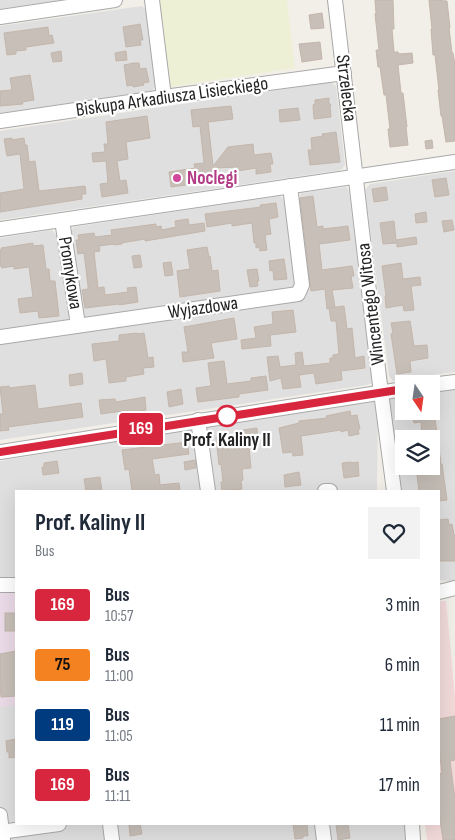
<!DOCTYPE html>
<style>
:root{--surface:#fff;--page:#f2f2f3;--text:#1f2937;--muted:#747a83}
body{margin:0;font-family:"Sofia Sans Condensed",sans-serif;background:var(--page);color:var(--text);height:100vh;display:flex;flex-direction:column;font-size:19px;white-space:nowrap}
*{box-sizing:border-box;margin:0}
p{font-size:16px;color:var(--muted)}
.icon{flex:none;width:28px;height:28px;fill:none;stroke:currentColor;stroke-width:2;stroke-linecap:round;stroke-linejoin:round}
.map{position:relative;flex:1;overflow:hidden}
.side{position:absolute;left:15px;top:490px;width:425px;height:335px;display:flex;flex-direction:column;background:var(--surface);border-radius:0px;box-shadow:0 5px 20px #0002}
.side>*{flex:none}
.badge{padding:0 10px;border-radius:4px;font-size:18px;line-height:32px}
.needle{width:32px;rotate:167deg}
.controls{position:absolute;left:395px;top:375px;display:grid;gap:10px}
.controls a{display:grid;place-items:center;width:45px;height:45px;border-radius:0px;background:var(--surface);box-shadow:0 5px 20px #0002;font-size:25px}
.map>.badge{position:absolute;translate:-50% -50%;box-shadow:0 0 0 2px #fff}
.round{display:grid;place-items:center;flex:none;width:52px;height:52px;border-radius:0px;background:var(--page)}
.headline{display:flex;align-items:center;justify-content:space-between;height:85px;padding:0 20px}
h1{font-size:24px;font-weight:700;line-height:38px}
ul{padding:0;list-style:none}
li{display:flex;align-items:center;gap:15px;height:60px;padding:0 20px}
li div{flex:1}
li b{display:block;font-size:19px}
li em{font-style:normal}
li .badge{min-width:55px;font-weight:700;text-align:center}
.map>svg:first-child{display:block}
.residential{fill:#e0dfdf;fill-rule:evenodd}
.commercial{fill:#f2dad9}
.industrial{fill:#ebdbe8}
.farmland{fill:#eef0d5}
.building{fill:#c7bfb8;stroke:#c4b6ab}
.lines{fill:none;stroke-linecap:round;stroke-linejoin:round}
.minor-casing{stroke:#a9a9a9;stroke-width:16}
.minor{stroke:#fff;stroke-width:14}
.line-casing{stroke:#fff;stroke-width:11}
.line{stroke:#d7263d;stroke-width:8}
.hotel-dot{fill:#d1479c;stroke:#fff;stroke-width:2}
.stop-dot{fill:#fff;stroke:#d7263d;stroke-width:2.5}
.labels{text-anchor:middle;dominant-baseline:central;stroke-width:4.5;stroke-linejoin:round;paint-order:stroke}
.street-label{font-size:19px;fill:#222;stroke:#fff}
.hotel-label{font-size:19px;font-weight:bold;fill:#b23c85;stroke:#fff;text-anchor:start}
.stop-label{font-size:19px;font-weight:bold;fill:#222;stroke:#fff}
</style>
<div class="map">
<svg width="455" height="840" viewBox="0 0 455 840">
<rect width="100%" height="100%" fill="#f2efe9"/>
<g class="residential">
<path d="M0,0h61l-61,9z"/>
<path d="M142,6l4,4 10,75 -4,6 -152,22v-87z"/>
<path d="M331,82l5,4 9,79 -4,5 -341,50v-89z"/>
<path d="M455,171v201l-62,9 -4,-5 -24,-186 5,-6z"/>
<path d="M346,187l3,4 23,192 -5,2 -367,55v-97l302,-44 4,-2 -9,-92 4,-12z"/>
<path d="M280,196l7,6 10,82 -3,5 -209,30 -6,-6 -9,-81 4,-5z"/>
<path d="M52,230l7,8 10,77 -1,5 -4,5 -64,10v-97z"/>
<path d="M455,382v200l-16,-2v-89h-38l-20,-99 23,-3v22h27v-26zM404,439h27v27h-27z"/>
<path d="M378,398l-1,93h-361v333h393l3,16h-412v-379z"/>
</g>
<path class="commercial" d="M439,601h7l9,95v144h-28l-2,-16h14z"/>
<path class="industrial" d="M16,590v115l-16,2v-116z"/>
<path class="farmland" d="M155,0h132l8,68 -125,19z"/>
<g class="building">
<path d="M375,0h18l1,29h-2l2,23h4l1,2 13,-1 1,10 -15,2 3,28h2l4,34h-1l2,18 -18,2 -2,-18h2l-4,-34h-2l-4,-28h-2l-2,-17h3l-4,-36 1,-1z"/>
<path d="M429,0l18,1 3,27h-1l3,25h1l2,12v76l-9,1 -4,-26h-1l-3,-26h1l-4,-35h-2l-2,-26h1z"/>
<path d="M322,13l2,15 -13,1 -2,-14z"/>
<path d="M140,24l3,16h-3l1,5 -15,2 -3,-20z"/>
<path d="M48,27l1,9 3,-1 2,8 -28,4v3l-10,1v3l-9,1 -3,-22z"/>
<path d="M320,42l2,17 -20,3 -3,-18z"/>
<path d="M61,51l1,10 -9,1 -2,-9z"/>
<path d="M126,51l1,9 -11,1 -1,-8z"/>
<path d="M134,63h5l1,6 6,-1 3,14 -6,1 1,2 -11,2v-2l-6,1 -3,-21z"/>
<path d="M30,75l4,25 -12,2 1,2 -23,2v-15l12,-1 -2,-12z"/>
<path d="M329,98v5l2,2 -1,2 1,10 -17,2 -1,-14 2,-1v-4z"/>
<path d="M231,106l2,13 -25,3 5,44 15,-19 25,-3 1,11 17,-2 2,11h-3l1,8 -15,2v-6l-18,3v-4l-23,1 1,13 -45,6 -2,-15 26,-4 -1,-4 10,-1 -4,-37 -7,1 -2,-17z"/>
<path d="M298,108l2,12 -20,2 -1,-12z"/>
<path d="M147,116l3,22 -24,4 2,17 -11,2 3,20 6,-1 2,13 -26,4 -2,-13 8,-1 -2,-22 -13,1 -1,-9 13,-1 -1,-8h4l-2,-22z"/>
<path d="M336,132l4,30 -30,3 -2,-15h4l-1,-12 12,-2 -1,-2z"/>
<path d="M12,138v2l12,-2 1,7h2l2,17 6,-1 4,30 46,-5 1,8h-4v5l-82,13v-19l24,-4 -4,-35 -13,2 -3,-17z"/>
<path d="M432,140l1,8 -7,1 -1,-8z"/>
<path d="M446,178l3,17 -14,2 -3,-17z"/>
<path d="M386,187l2,13 -14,2 -2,-13z"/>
<path d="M313,196l4,31 6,-1v3l25,-3 2,14 -31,4 3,26 30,-4 2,10h-3l2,12 -21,2 3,17 -8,2 -2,-20 -14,2 -11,-93z"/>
<path d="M276,203l2,14 -9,2 2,15 -6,1 2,15 -7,1 -1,-4 -3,1v-5h-2l-2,-20 -20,3v-3l-25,4 -2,-13 56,-7 -1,-2z"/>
<path d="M426,212l1,10 -11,1 -1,-9z"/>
<path d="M188,219l1,6 15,-2 1,8 -60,10v-2l-18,3 -5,1v1l-8,1v-1l-15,2 1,5 -6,1 4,36 6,-1 1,8 23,-3 -1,-4 9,-1 2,15 -19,3v-1l-34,4 -3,-18 6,-1v-3l-4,-33 -6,1 -2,-14h3l-1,-5 16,-2 1,4 17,-2 -1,-5 45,-6v3l5,-1 1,4 14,-3 -1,-6z"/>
<path d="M452,220l2,10 -10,2 -2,-11z"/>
<path d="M394,221l2,19 20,-3 1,7 -20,3v-4l-14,1 -3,-21z"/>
<path d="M33,243v3l10,-1 3,24h3l1,12h5l4,35 -20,2 -1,-7 -18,2 -2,-14 15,-2 -4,-30 -15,2v-3l-12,2 -1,-2h-1v-16h2l-1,-2z"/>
<path d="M207,247l2,10 1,-1 2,15 6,-1 2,21 -40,6 -3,-26 13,-2 -3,-19z"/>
<path d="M140,255l2,12 -8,1 -2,-12z"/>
<path d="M284,259l3,20 -13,1 -1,-10 -3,1 -1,-10z"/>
<path d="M171,262l2,13 -8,1 -2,-13z"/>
<path d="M401,263l2,16 17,-2 1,8 -10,1 3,24 -10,1 -1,-6 -17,3 -1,-12h1l-4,-30z"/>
<path d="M257,269l2,12h-2l1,5 -8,1 -3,-17z"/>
<path d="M344,306l3,23 5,-1 3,30 9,-2 1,12 -24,3 1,9 -26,4 -2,-11 -15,2 2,12 -18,2 -2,-11 -11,3 -3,-24 11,-1 2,11 16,-2 -1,-12 7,-1 2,14 26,-3v-5h3v-3l6,-1 -3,-33h-5l-2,-13z"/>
<path d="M293,310l3,22 -26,3 1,11 -29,3 -1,-9 15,-2 -2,-11 19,-3 -1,-12z"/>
<path d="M234,318l3,21 -26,4 3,15 -31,4 -1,-10h6l-4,-25z"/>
<path d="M410,321l4,25 13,-1 1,13 -18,3 1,11 -14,2 -6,-40 2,-1 -2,-10z"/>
<path d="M137,333v1l7,-1 4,25 5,-1 1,10 -11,1 1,6 -18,3v4l-17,2 -3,-24 -12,2 -2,-17 27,-3v-6z"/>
<path d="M224,361l3,23 24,-3v-3l15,-2 2,14 -29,4v3l-41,5 -2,-14 15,-2 -3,-23z"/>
<path d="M82,373l1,11 -13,2 -1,-11z"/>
<path d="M35,385l3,24 43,-6 2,14 -75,10 1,3 -9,1v-17h3l-3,-27 9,-1v2z"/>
<path d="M181,389l2,15 -14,3 -2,-15z"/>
<path d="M145,397l1,13 -16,3v-3l-29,4 -2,-14 16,-1 1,3z"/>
<path d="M350,411l1,5 6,-1 3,14h-2l1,5 -10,2 -1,-6 -7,2v-2l-40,6 2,19 -10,1 -1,-4 -9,1 -4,-25 20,-5v-2l28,-3 -1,-2z"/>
<path d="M414,411h20l7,53h1l5,36 -8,1v-10h-20l-3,-24 15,-1v-27h-9l-1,-17 -7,1 -1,-5 2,-2z"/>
<path d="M257,428l1,16h-2l1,3 -8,1 2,20 -9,1 1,11 -2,1 1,8 -20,2 -1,-9h2l-2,-18 -2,1 -3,-28 28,-4 -1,-3z"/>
<path d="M187,442l2,12 -37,5 3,16 4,-1 1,11 19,-2 1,8h-48l-3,-22 -4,1 -3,-20z"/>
<path d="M195,460l1,8 -11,2 -1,-8z"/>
<path d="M57,461l2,12 -16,2 -1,-8h2v-4z"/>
<path d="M351,462v1l7,-1 1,14 -15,2 -2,-15z"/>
<path d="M299,472l2,13 -16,2 -1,-12z"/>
<path d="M100,477l2,14h-16l-2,-12z"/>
<path d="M448,519l1,6 3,-1 2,11h1v26h-16v-41z"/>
<rect x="5" y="613" width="11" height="18"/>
<path d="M16,651v45l-15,1 -1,-11v-32z"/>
<path d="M455,716v44l-5,1 5,38v41h-12l-4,-26v-40l3,-1 -3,-24v-30z"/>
<path d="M16,739v18l-7,1v-6h-2l-1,-11z"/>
<path d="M129,824h11l2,10 -12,2z"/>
<path d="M293,824h14l1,12h-5v2l-8,1z"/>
<path d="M336,824h12l2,14 -12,2z"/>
</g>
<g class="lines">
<defs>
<g id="minor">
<path d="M152,0l12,97"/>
<path d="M335,0l44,377 15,114"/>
<path d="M0,17l115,-17"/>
<path d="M0,121l164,-24 180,-24"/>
<path d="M62,220l16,105"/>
<path d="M0,229l455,-67"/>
<path d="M0,337l298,-43 4,-9 -12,-99"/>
<path d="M431,385l24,-3"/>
<path d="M198,420l10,71"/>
<path d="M0,452l404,-63"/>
<path d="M325,491h5"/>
<path d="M0,585h16"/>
<path d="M439,592l16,-4"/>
<path d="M0,815l3,25"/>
<path d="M110,824l2,16"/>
<path d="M322,824l2,16"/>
<path d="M412,824l1,16"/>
<path d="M0,832l59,-8"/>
</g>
</defs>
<use href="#minor" class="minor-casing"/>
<use href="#minor" class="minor"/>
</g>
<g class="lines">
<defs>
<path id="line" d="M0,452l404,-63"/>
</defs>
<use href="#line" class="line-casing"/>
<use href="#line" class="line"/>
</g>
<circle class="hotel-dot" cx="177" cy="178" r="5"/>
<circle class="stop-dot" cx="227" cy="416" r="10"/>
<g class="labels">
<g class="street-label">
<text transform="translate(346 88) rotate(83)">Strzelecka</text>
<text transform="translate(172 97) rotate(-8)">Biskupa Arkadiusza Lisieckiego</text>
<text transform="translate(70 273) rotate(81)">Promykowa</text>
<text transform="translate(371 304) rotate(-97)">Wincentego Witosa</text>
<text transform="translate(203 308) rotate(-8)">Wyjazdowa</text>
</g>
<g class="hotel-label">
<text x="187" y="178">Noclegi</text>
</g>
<g class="stop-label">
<text x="227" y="440">Prof. Kaliny II</text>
</g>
</g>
</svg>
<div class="controls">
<a><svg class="needle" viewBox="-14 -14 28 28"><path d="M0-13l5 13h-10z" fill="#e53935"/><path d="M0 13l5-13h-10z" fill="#747a83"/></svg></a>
<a><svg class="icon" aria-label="layers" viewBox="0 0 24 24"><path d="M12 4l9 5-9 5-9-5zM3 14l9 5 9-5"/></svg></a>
</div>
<b class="badge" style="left:141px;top:429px;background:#d7263d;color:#fff">169</b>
<section class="side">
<div class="headline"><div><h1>Prof. Kaliny II</h1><p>Bus</p></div><a class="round"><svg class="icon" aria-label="heart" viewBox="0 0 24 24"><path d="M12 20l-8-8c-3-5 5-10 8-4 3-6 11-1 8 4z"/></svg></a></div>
<ul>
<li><span class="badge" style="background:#d7263d;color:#fff">169</span><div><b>Bus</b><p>10:57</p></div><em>3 min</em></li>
<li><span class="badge" style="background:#f58220;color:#111">75</span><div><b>Bus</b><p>11:00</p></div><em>6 min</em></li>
<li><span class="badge" style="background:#003b80;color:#fff">119</span><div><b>Bus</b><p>11:05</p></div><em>11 min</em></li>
<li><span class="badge" style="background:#d7263d;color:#fff">169</span><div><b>Bus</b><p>11:11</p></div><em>17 min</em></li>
</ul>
</section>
</div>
